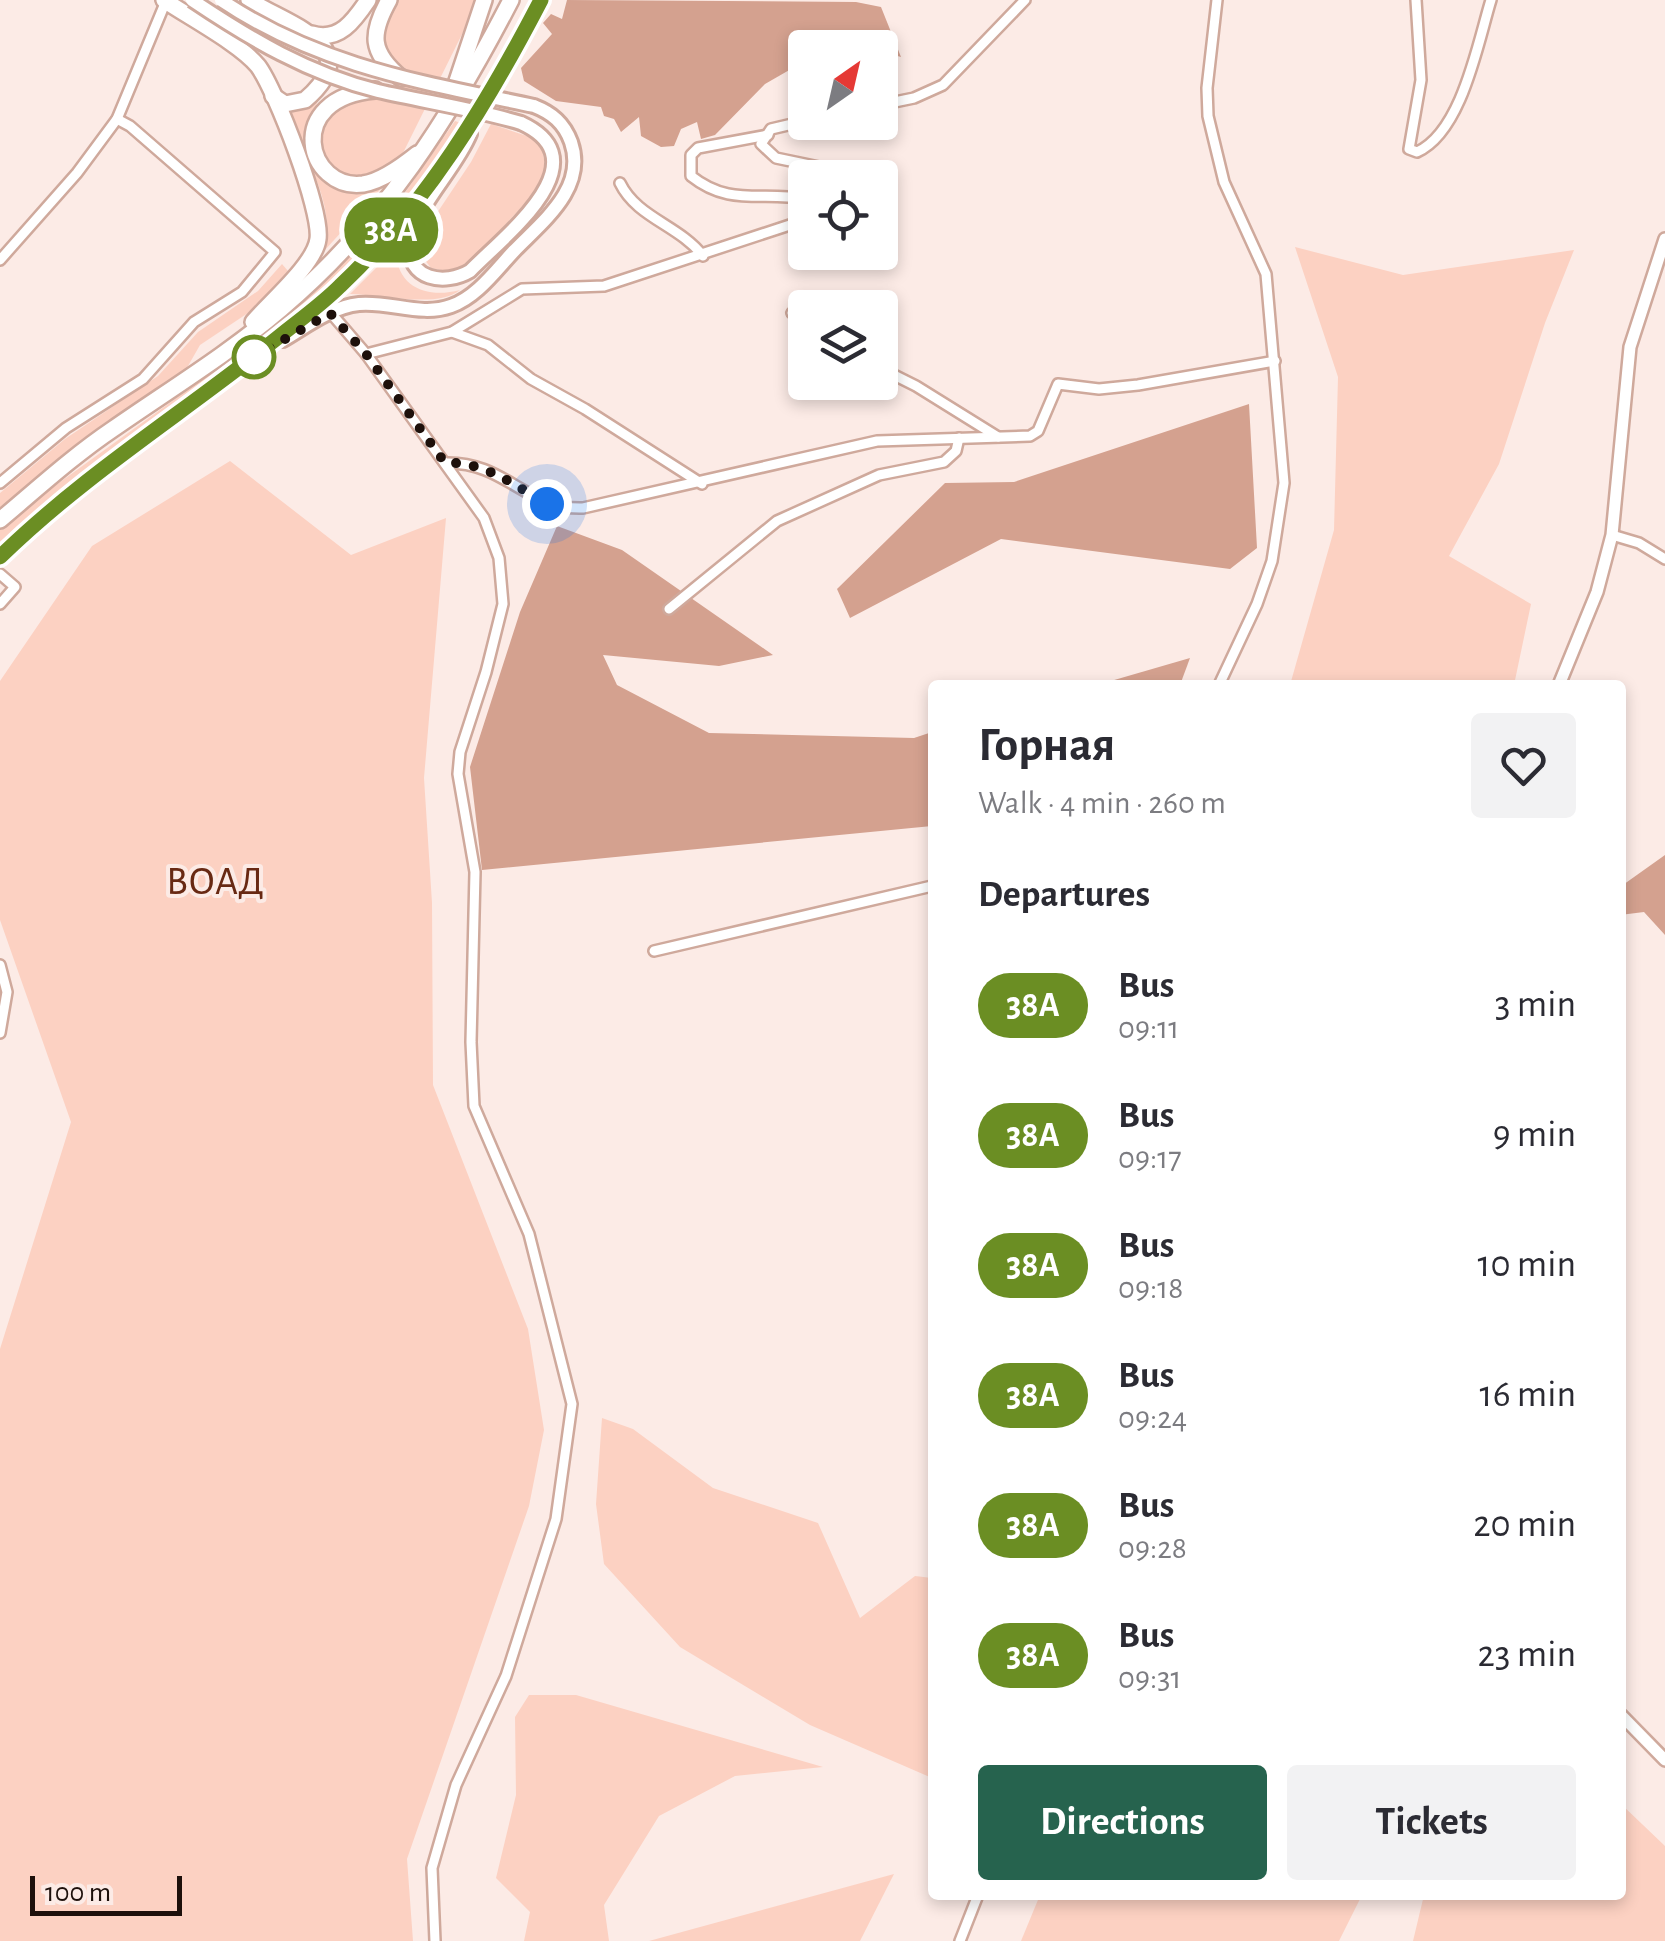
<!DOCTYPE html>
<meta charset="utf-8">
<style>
:root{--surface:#fff;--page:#f2f2f3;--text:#2b2b33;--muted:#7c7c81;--accent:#26634e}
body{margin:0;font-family:"Alegreya Sans",sans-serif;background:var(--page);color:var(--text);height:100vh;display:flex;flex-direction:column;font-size:38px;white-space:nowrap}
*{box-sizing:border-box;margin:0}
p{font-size:32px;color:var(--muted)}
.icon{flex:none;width:55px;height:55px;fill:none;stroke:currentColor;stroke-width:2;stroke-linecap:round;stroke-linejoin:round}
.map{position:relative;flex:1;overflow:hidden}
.panel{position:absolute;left:928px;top:680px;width:698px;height:1220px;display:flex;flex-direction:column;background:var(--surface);border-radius:10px;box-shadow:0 5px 15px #0003}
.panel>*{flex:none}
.badge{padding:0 20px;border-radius:32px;font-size:35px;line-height:65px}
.needle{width:65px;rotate:34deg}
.controls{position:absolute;left:788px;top:30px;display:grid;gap:20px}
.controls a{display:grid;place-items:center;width:110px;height:110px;border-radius:10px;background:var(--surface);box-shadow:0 5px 15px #0003;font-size:50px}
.scale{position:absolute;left:30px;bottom:25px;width:152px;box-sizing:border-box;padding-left:10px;border:5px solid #1d100b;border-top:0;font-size:28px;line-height:35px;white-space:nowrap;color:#1d100b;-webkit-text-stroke:8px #fcebe6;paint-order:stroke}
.you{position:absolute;width:50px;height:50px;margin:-25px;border:8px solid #fff;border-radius:50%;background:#1a73e8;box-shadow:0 0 0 15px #1a73e833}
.map>.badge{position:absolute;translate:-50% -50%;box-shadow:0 0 0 5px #fff}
h2{padding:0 50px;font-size:38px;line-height:90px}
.round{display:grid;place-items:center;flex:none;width:105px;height:105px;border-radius:10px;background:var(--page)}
.summary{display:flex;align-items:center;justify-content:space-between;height:170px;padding:0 50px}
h1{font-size:48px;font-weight:700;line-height:75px}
.primary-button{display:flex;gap:20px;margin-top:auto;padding:20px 50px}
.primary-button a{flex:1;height:115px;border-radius:10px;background:var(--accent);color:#fff;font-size:40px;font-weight:700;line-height:115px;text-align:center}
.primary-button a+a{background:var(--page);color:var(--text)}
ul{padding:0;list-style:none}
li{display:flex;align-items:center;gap:30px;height:130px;padding:0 50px}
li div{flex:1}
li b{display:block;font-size:38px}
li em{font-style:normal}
li .badge{min-width:110px;font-weight:700;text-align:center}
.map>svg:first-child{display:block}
.green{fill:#fcd1c2}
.forest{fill:#d4a18f}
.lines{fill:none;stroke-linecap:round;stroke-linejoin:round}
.minor-casing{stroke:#cfa99c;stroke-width:14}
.tertiary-casing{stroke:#cfa99c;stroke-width:16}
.secondary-casing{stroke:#cfa99c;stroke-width:18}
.primary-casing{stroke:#cfa99c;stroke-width:20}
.minor{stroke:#fff;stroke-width:9}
.tertiary{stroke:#fff;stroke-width:11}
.secondary{stroke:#fff;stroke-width:12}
.primary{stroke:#fff;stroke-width:15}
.secondary-bridge-casing{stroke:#cfa99c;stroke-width:18;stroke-linecap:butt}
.secondary-bridge{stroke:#fff;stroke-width:12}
.line-casing{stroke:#fff;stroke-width:22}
.line{stroke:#6b8e23;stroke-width:15}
.walk{stroke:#1d100b;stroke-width:10;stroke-dasharray:0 18}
.stop-dot{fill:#fff;stroke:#6b8e23;stroke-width:5}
.labels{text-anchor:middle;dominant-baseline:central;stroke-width:8;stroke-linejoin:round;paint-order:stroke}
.park-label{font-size:40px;fill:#682913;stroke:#fcebe6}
</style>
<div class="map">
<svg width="1665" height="1941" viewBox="0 0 1665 1941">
<rect width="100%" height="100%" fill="#fcebe6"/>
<g class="green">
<path d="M398,0h81l-76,153 -8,10 -33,17c-6,-1 -18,-2 -23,-5 -23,-14 -25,-56 0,-69 17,-9 37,-7 55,-4l11,-34c-32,-18 -22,-42 -7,-68z"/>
<path d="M321,92l-15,42v15l13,24 12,11 56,-2 -63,69c14,-48 -23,-101 -42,-144 17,4 29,1 39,-15z"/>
<path d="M455,121l6,2c-64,103 -151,186 -249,257 -47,35 -96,67 -142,104 -24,20 -49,36 -70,59v-15l9,-9 202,-146 80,-63 47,-43 66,-73z"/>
<path d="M491,124l45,15c24,35 -9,62 -31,86 -13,14 -25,28 -39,40l-19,6 -16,-3 -10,-13v-18l50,-75z"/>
<path d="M1295,247l108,28 171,-25 -29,73 -46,141 -50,92 82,48 -17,81h-224l44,-155 4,-153z"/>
<path d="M396,248c-1,39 31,51 64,42 -22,19 -80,4 -110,4z"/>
<path d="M282,264l6,7 -37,40 -51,34 -16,28 -114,77 -70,60v-17l65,-54 93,-63 40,-44 60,-41z"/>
<path d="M230,461l121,94 95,-37 -22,260 8,125 1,182 95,244 16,101 -15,76 -122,353 6,82h-413v-592l71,-227 -71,-202v-239l92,-135z"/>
<path d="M602,1418l31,11 80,59 105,35 42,95 55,-42 17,2v200l-122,-53 -130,-78 -76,-83 -8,-60z"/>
<path d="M529,1695h47l247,72 -88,9 -76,40 -55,89 5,36h-85l6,-29 -34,-34 20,-83 -1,-78z"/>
<path d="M1620,1803l45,43v95h-252l11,-46h196z"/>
<path d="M894,1874l-34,67h-211z"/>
<path d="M1040,1895h322l-23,46h-318z"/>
</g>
<g class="forest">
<path d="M567,0l289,2 25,5 20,50 -21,-6v-3l-26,-3 -49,3v13l-40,23 -50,51 -14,4 -4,-17 -16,7 -7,17 -13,1 -20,-11 -2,-19 -18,15 -7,-13 -10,-3 -3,-9 -45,-6 -32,-20 -3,-13 31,-34 -9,-11 8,-9 11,5z"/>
<path d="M1249,404l8,144 -27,21 -229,-30 -151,79 -13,-29 108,-106 69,-1z"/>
<path d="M557,526l65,24 151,105 -54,11 -116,-11 14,30 92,48 205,5 18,-6v94l-450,44 -12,-103 50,-155z"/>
<path d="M1190,658l-10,27h-83z"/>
<path d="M1665,855v80l-21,-23 -24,3v-28z"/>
</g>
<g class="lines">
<defs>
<g id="minor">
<path d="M1217,0l-10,88 1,28 16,66 42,92 18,209 -12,78 -15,43 -38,81"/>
<path d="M1416,0l5,80 -12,69 8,3c45,-20 61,-110 74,-152"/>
<path d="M880,105l34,-7 29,-13 82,-85"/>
<path d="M805,121l-34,8 -10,15 15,14 96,20"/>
<path d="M768,135l-70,13 -7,7v21c39,31 70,15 114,23"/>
<path d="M620,183c17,35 59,42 83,73"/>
<path d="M0,260l77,-87 40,-54 49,-118"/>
<path d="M330,312l36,42 118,164 15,40 4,46 -17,68 -26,80 -2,22 17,98 -4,170 3,64 55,128 43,170 -16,115 -50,157 -50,109 -24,83 3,73"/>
<path d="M792,313l13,9"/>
<path d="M452,332l36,13 43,34 54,30 117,75"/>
<path d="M366,354l86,-22 70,-43 82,-3 201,-66"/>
<path d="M880,368l36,18 82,51"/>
<path d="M445,463c60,-2 81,47 138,45l294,-67 153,-5 8,-5 20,-47 41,5 39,-4 137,-24"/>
<path d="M0,483l66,-55 77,-49 51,-57 48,-30 33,-40 -145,-126 -13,-7"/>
<path d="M1612,535l27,8 26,16"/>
<path d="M0,574l15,13 -15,17"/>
<path d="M669,609l108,-88 102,-46 65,-13 12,-11 3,-13"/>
<path d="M654,951l278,-65"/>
<path d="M0,965l7,27 -7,41"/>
<path d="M960,1941l18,-46"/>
</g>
<g id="tertiary">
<path d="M1559,685l38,-93 15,-57 18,-188 35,-108"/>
<path d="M1620,1714l45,46"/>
</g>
<g id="secondary">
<path d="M470,134c-14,35 -56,74 -60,109 -4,37 35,43 60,28 34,-35 134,-110 51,-148"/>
<path d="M283,340c24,-14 48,-33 76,-36 31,-3 62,13 92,2 26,-9 45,-36 63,-55 29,-30 73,-63 57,-109 -7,-19 -19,-29 -37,-36"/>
</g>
<g id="primary">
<path d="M164,0c25,17 76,44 94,66 18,24 64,145 60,173 -3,25 -48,63 -65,83"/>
<path d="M249,0c38,25 120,45 56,100l-20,4 -12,-8"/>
<path d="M389,0c-19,34 -19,52 12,78"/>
<path d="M312,34c27,8 42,-13 56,-34"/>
<path d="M375,90c-93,8 -68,101 -12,94 19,-3 39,-18 54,-30"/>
<path d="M452,96l32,-96"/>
<path d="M0,520c37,-31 73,-64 113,-91 56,-39 115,-75 168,-120 103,-87 169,-191 230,-309"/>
<path d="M0,557c86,-84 188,-147 281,-222 20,-16 41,-31 59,-49 86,-82 147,-182 201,-286"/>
</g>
</defs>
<use href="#minor" class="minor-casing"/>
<use href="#tertiary" class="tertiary-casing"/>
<use href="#secondary" class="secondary-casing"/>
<use href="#primary" class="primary-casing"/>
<use href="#minor" class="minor"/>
<use href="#tertiary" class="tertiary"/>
<use href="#secondary" class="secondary"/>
<use href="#primary" class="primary"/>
<defs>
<g id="secondary-bridge">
<path d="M192,0c58,39 117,74 186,91 48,11 96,18 143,32"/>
<path d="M221,0c98,66 200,82 313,106"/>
</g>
</defs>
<use href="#secondary-bridge" class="secondary-bridge-casing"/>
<use href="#secondary-bridge" class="secondary-bridge"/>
</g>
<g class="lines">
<defs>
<path id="line" d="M0,557c86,-84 188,-147 281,-222 20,-16 41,-31 59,-49 86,-81 147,-182 201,-286"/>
</defs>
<use href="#line" class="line-casing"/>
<use href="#line" class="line"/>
<path class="walk" d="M254,357l76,-44 36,41 79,109c39,-2 69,22 102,41"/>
</g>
<circle class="stop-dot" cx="254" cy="357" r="20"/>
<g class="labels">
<g class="park-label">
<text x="215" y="882">ВОАД</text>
</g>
</g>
</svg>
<div class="controls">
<a><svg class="needle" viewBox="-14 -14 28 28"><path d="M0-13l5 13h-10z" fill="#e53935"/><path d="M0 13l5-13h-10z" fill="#7c7c81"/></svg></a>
<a><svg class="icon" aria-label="locate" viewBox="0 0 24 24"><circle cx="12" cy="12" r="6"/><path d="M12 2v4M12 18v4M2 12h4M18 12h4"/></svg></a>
<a><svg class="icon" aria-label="layers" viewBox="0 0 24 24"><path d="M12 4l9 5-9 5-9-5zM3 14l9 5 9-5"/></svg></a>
</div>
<div class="scale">100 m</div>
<div class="you" style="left:547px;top:504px"></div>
<b class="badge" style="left:391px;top:230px;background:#6b8e23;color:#fff">38А</b>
<section class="panel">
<div class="summary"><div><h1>Горная</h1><p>Walk · 4 min · 260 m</p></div><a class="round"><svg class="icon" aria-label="heart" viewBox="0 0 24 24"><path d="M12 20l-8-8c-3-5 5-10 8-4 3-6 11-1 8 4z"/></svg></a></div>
<h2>Departures</h2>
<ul>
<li><span class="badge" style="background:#6b8e23;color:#fff">38А</span><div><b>Bus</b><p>09:11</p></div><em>3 min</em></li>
<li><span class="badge" style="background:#6b8e23;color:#fff">38А</span><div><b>Bus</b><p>09:17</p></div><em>9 min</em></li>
<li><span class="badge" style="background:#6b8e23;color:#fff">38А</span><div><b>Bus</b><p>09:18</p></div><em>10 min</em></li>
<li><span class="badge" style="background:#6b8e23;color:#fff">38А</span><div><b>Bus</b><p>09:24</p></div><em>16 min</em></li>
<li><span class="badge" style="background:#6b8e23;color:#fff">38А</span><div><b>Bus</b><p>09:28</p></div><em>20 min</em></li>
<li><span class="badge" style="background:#6b8e23;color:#fff">38А</span><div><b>Bus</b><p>09:31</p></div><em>23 min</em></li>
</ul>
<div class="primary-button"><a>Directions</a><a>Tickets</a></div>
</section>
</div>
